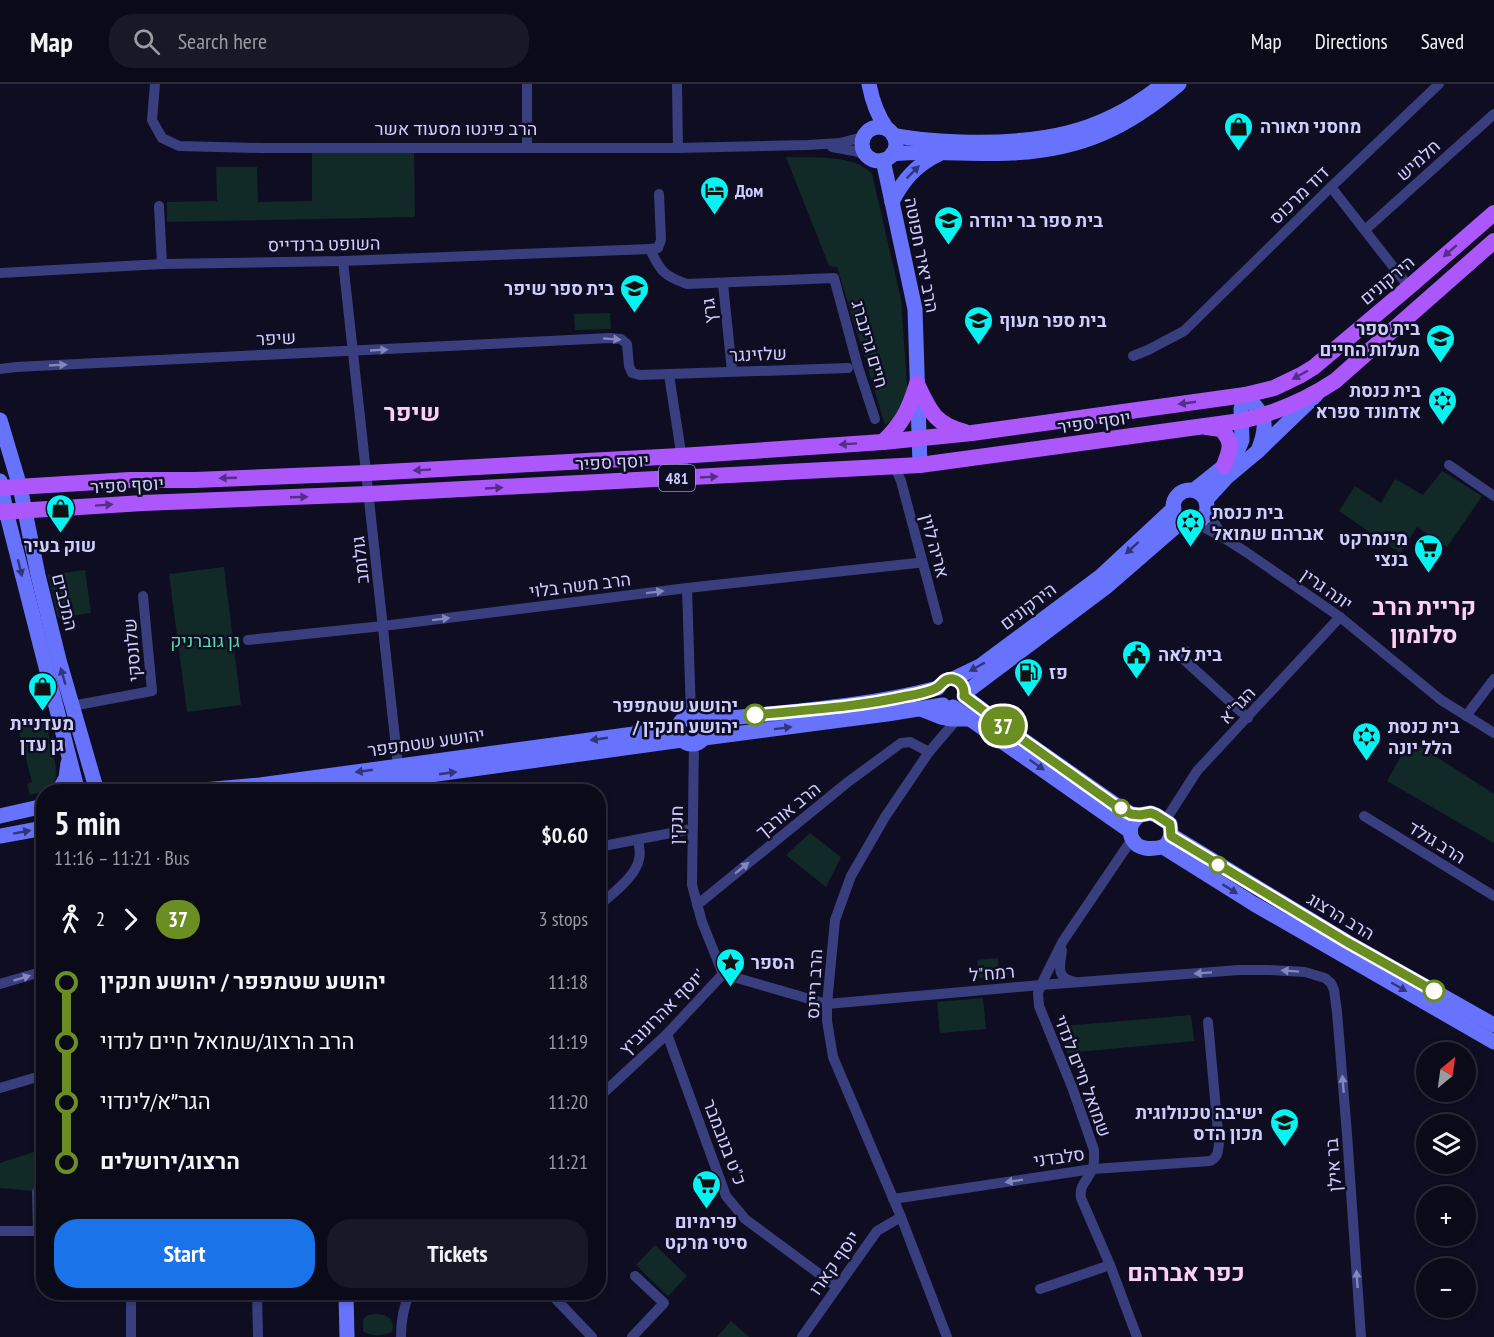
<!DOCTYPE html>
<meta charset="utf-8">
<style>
:root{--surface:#0b0a19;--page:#191826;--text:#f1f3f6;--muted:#9a9aa2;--line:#2b2b38;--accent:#1a73e8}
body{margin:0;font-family:"PT Sans Narrow",Heebo,sans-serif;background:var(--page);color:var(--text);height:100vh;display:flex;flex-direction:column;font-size:22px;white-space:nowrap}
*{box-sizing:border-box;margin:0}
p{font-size:20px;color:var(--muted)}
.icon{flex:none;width:33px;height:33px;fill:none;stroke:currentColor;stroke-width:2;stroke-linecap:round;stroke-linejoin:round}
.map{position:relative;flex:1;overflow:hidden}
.drawer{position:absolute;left:36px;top:700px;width:570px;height:516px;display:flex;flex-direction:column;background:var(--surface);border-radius:24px;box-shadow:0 3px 9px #0003,0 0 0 2px var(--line)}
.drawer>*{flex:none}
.badge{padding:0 12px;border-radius:20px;font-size:21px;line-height:39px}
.needle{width:39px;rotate:29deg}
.buttons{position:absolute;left:1416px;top:958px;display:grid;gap:12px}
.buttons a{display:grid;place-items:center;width:60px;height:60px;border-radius:50%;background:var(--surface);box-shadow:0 3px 9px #0003,0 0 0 2px var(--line);font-size:30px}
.map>.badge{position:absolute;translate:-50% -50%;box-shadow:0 0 0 3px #fff}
.legs{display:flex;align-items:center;gap:9px;height:66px;padding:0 18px;font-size:20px}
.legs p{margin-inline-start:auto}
.overview{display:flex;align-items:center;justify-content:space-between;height:102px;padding:0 18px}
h1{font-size:33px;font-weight:800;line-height:45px}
.cta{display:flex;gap:12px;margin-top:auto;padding:12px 18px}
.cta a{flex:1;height:69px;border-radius:24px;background:var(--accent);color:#fff;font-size:24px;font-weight:800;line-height:69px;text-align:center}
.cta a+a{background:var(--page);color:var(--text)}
ul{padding:0 18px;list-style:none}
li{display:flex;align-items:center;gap:21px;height:60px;font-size:22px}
li i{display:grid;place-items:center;width:9px;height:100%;margin:0 8px;background:currentColor}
li i::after{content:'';width:15px;height:15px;margin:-8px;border:4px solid;border-radius:50%;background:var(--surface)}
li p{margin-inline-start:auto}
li:first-child i{background:linear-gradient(#0000 50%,currentColor 0)}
li:last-child i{background:linear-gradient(currentColor 50%,#0000 0)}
header{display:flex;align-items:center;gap:36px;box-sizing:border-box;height:84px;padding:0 30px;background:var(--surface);border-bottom:2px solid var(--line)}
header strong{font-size:28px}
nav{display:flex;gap:33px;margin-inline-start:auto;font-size:21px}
.search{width:420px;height:54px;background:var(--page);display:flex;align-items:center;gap:15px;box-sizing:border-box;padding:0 21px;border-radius:24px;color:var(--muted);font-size:22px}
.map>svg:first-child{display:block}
.green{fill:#112a27}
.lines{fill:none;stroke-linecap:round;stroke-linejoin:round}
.street{stroke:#393e7f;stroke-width:10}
.secondary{stroke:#6773fc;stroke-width:15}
.primary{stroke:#ac57fc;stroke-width:16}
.oneway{fill:#323679}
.oneway2{fill:#562e84}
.oneway3{fill:#8486be}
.line-1-casing{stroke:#fff;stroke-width:14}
.line-1{stroke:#6b8e23;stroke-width:9}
.stop-1-dot{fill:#fff;stroke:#6b8e23;stroke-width:3}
.labels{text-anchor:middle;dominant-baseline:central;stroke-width:5;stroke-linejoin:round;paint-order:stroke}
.shield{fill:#0f0d21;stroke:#9594bc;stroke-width:1.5}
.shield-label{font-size:16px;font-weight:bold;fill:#cecefe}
.poi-label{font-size:18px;font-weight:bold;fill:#cecefe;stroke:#0f0d21;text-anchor:start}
.street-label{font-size:18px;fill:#cecefe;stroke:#0f0d21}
.park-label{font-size:18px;fill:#5bddae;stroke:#0f0d21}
.stop-label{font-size:18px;font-weight:bold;fill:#cecefe;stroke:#0f0d21;text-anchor:end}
.district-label{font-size:24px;font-weight:bold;fill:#fed0f2;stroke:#0f0d21}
</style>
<header>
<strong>Map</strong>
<div class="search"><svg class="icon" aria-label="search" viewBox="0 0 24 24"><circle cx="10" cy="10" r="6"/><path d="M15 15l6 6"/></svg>Search here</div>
<nav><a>Map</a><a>Directions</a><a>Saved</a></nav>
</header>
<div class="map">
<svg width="1494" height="1253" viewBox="0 0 1494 1253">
<rect width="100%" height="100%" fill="#0f0d21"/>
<g class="green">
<path d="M414,67l1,66 -248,5v-20l50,-1 -1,-34h41l1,35 54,-1v-49z"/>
<path d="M786,73c24,1 70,-3 86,17l29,125 7,100 -11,18 -12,8 -48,-158 -8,-1z"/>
<path d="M610,229l1,16 -36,1 -1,-16z"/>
<path d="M1442,387l40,25 -35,51 -30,-20 -17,26 -61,-42 16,-25 26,17 14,-24 28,16z"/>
<path d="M224,483l17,138 -54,7 -18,-138z"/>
<path d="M85,486l6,43 -33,5 -10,-43z"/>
<path d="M45,636c3,15 18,55 7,66 -6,6 -15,7 -22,9l-3,-11 5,-2 -14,-55z"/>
<path d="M1410,656l84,54v49l-107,-62z"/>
<path d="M810,749l31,24 -15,30 -40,-32z"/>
<path d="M998,874l1,19 -20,1 -2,-18z"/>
<path d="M983,914l3,31 -46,4 -3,-31z"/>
<path d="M1191,931l3,26 -127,12 -3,-27z"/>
<path d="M43,1065v43l-43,-4v-25z"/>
<path d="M655,1161l32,31 -19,20 -32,-31z"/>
<path d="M376,1230l8,1 7,4 2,7 -1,6c-10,4 -21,5 -29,-1v-12l5,-4z"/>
<path d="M731,1237l18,16h-32z"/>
</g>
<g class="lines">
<g class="street">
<path d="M155,0l-3,36 10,18 17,8 82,2h417l130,-3 32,-2 19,-5 6,-4"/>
<path d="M527,0v63"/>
<path d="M677,0l1,64"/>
<path d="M832,63l22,4 13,4"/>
<path d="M1331,103l78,100"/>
<path d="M159,122l3,58"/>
<path d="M1365,146l129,-116"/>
<path d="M650,165l8,-1 3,-8 -2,-46"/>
<path d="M343,177l55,505 4,26"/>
<path d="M0,189l162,-9 181,-3 307,-12c10,22 14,27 37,35l147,-6 24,89 17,52"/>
<path d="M723,200l9,87"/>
<path d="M1133,272l15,-6 36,-19 147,-144 108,-103"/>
<path d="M0,285l16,-2 594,-29 11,1 6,5 2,22 3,7 8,2 208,-7"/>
<path d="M669,291l16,103"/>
<path d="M1449,381l45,31"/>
<path d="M895,383l6,14 37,139"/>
<path d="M1207,427l15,24"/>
<path d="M1196,439l28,15 22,14 94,65 101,83 53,33"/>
<path d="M687,504l4,128"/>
<path d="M248,556l135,-14 304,-38 230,-25"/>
<path d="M1186,567l-5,6 67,61"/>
<path d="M72,622l80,-15 -9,-95"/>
<path d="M1466,632l28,-37"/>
<path d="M694,660l-2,141 10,37 21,52 104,30 214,-19 198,-15h29l37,2 20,6 6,5 3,7 3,22 10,122 14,203"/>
<path d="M1364,732l130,80"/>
<path d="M1165,737l32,-50 143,-154"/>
<path d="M1132,755l-69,102 -22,44 -3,8 1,13 33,81 22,63c0,7 1,14 -2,20 -5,11 -13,15 -11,28l29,67 27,72"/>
<path d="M598,763l94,-18"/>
<path d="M697,821l151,-123 53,-39 9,-1 19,10"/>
<path d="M598,823c13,-13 38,-30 41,-48 2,-7 0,-13 -1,-19"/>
<path d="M1062,866c-2,16 -7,28 13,32"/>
<path d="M0,900l44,-13"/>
<path d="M667,950l59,162 19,23 92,68"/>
<path d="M0,1004l44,-13"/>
<path d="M598,1014l69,-64 56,-60"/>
<path d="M893,1115l200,-30 117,-8c8,-4 8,-9 9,-18l-11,-121"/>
<path d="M0,1147h38l-1,-39"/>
<path d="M1040,1205l70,-24"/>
<path d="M257,1209l1,44"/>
<path d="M550,1209l42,44"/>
<path d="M131,1253v-44"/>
<path d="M401,1253c0,-16 2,-30 9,-44"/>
<path d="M632,1253l32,-34 -29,-27"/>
<path d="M802,1253l75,-106 24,-14"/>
<path d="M947,1253l-46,-120 -68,-160 -6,-36v-17l8,-84 16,-44 34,-59 44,-65 29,-34"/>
</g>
<g class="secondary">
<path d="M869,0c3,16 8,31 18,45"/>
<circle cx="879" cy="60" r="17"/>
<path d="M893,51c23,5 45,6 68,7 79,2 139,-7 202,-58"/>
<path d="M892,70c40,-4 80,1 120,-1 69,-3 115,-25 167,-69"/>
<path d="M883,76l32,149 5,156"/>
<path d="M892,118c11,-22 24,-37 47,-48"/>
<path d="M0,336l20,67 18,88 21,85 35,121 4,11"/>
<path d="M0,397l6,30 72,281"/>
<path d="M1194,406l30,-24 13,-14 5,-12 -1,-31 4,-14c21,21 24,28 13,56"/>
<circle cx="1190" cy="423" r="17"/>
<path d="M1206,416l21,-23 31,-26 58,-56"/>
<path d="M953,595l27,-13 121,-90 73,-68"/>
<path d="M965,609l141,-106 76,-66"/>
<path d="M964,612l52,39 100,70 15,9 9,1 11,-2 5,2 14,9c2,9 1,15 -5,22 -12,4 -29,5 -34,-10 -1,-5 -1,-10 2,-14 2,-3 4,-5 7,-7"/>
<path d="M953,623l177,124"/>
<path d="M921,625l20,8 11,2h18"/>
<circle cx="692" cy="646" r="14"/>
<path d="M702,637c79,-9 159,-13 236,-33"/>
<path d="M704,654l183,-24 56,-9"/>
<path d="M58,708l8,-14 2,-15"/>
<path d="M180,708l80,-7 418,-57"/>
<path d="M307,708l375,-52"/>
<path d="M0,732l44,-10"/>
<path d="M1171,751l176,107 147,83"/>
<path d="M0,752l44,-8"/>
<path d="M1163,763l91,57 240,138"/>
<path d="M346,1209l1,44"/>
</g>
<g class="primary">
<path d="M917,300c13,27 17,40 48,48"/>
<path d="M1206,343l15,2c13,14 9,20 3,37"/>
<path d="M883,358c20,-19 26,-33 34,-58"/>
<path d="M0,404l130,-8h65l172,-7 313,-17 203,-14 89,-9 273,-38 29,-7 27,-13 13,-8 95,-80 85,-74"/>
<path d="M0,428l143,-9 226,-9 551,-29 321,-44c35,-8 64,-20 94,-40l159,-140"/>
</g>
</g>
<defs><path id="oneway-solid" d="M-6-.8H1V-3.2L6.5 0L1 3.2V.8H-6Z" transform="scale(1.5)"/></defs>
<g class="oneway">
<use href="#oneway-solid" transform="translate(913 88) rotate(-45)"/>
<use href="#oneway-solid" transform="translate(1132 464) rotate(138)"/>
<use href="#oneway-solid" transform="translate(20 484) rotate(76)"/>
<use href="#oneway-solid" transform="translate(977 583) rotate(151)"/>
<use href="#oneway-solid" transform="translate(63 592) rotate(-106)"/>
<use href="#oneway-solid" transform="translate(783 644) rotate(-7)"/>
<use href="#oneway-solid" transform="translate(599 655) rotate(172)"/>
<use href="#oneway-solid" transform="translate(1037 681) rotate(35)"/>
<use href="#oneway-solid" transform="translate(364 687) rotate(172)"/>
<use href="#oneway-solid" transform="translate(448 689) rotate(-8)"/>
<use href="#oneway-solid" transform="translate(22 748) rotate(-10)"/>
<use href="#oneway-solid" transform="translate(1230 805) rotate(32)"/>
<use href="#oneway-solid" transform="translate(1399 903) rotate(30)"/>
</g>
<g class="oneway2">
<use href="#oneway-solid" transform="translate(1450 167) rotate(139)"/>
<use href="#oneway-solid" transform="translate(1300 291) rotate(151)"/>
<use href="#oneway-solid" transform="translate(1187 319) rotate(172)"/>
<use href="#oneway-solid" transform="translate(848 360) rotate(176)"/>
<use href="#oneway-solid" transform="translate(422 386) rotate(177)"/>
<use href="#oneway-solid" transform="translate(709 393) rotate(-3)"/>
<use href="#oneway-solid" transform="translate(228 394) rotate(178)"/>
<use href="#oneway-solid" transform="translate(494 404) rotate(-3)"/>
<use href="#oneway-solid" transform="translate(299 413) rotate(-2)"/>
<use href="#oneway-solid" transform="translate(104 421) rotate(-4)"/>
</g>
<g class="oneway3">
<use href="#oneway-solid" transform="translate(612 255) rotate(4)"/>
<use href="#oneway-solid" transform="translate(379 266) rotate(-3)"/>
<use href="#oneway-solid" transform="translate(58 281) rotate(-3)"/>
<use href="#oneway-solid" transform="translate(655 508) rotate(-7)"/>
<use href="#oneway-solid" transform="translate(441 535) rotate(-7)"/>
<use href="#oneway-solid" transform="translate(742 784) rotate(-39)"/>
<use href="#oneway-solid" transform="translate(1290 887) rotate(-176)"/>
<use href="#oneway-solid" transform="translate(1203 889) rotate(176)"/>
<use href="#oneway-solid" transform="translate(22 894) rotate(-17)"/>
<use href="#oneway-solid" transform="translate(1343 1000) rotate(-95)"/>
<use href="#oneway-solid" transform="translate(1014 1097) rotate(171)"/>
<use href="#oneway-solid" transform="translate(1357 1195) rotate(-94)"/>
</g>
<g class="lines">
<defs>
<path id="line-1" d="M755,631c50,-5 102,-8 152,-19 7,-1 26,-5 31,-9 5,-4 7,-9 15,-8 9,2 12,10 11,17l52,39 100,71 15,8 9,1 11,-2 5,2 14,9 1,12 176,106 87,49"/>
</defs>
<use href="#line-1" class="line-1-casing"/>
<use href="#line-1" class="line-1"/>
</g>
<defs>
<symbol id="shop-pin" viewBox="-11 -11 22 30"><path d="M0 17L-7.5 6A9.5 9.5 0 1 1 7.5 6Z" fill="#04f4f2" stroke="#0f0d21"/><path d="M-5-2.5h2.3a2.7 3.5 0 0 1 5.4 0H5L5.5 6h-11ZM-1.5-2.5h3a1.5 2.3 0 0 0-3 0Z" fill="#111"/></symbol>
<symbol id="hotel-pin" viewBox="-11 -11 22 30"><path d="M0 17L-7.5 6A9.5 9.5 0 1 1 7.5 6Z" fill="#04f4f2" stroke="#0f0d21"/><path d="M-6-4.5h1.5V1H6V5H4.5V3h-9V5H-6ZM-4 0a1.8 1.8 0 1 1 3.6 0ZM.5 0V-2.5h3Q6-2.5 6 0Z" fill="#111"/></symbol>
<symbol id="school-pin" viewBox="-11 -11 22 30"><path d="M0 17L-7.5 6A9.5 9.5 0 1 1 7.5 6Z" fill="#04f4f2" stroke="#0f0d21"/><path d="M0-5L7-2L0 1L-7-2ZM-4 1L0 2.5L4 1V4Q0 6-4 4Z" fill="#111"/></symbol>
<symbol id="synagogue-pin" viewBox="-11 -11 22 30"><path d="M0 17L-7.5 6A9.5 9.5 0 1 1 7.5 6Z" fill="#04f4f2" stroke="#0f0d21"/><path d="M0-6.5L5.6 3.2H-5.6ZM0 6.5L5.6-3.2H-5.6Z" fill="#111"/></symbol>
<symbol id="supermarket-pin" viewBox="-11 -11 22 30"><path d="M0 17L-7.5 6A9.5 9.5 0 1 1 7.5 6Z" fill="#04f4f2" stroke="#0f0d21"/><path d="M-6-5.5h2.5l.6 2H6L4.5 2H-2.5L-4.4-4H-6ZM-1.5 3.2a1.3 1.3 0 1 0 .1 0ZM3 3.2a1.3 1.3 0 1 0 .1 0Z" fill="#111"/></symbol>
<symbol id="civic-pin" viewBox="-11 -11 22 30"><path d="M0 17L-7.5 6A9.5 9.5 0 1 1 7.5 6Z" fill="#04f4f2" stroke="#0f0d21"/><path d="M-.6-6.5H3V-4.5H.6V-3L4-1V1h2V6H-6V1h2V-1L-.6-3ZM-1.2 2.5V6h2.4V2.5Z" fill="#111"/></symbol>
<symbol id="fuel-pin" viewBox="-11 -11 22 30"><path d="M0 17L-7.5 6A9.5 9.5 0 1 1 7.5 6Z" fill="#04f4f2" stroke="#0f0d21"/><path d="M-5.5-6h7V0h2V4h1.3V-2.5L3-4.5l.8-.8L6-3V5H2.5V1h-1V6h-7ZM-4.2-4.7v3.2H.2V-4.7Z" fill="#111"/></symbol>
<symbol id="sight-pin" viewBox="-11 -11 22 30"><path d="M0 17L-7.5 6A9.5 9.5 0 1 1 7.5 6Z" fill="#04f4f2" stroke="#0f0d21"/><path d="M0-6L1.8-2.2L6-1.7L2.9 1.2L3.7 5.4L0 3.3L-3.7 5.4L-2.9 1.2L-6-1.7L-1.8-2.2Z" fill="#111"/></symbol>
</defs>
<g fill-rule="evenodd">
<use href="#shop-pin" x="1222" y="26" width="33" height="45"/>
<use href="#hotel-pin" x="698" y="90" width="33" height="45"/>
<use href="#school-pin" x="932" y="120" width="33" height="45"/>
<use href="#school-pin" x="618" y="188" width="33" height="45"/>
<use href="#school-pin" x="962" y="220" width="33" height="45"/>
<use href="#school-pin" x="1424" y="238" width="33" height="45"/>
<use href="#synagogue-pin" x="1426" y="300" width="33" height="45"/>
<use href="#shop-pin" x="44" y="408" width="33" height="45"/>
<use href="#synagogue-pin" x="1174" y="422" width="33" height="45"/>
<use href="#supermarket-pin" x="1412" y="448" width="33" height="45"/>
<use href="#civic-pin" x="1120" y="554" width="33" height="45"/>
<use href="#fuel-pin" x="1012" y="572" width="33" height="45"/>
<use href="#shop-pin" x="26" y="586" width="33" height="45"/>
<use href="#synagogue-pin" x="1350" y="636" width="33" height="45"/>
<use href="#sight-pin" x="714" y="862" width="33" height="45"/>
<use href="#school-pin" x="1268" y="1022" width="33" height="45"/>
<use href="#supermarket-pin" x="690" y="1084" width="33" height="45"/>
</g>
<g class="stop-1-dot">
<circle cx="755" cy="631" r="10"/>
<circle cx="1121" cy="724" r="8"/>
<circle cx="1218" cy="781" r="8"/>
<circle cx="1434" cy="907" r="10"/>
</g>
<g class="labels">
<rect class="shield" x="659" y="381" width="36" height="26" rx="4.5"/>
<g class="shield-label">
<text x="677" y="394">481</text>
</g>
<g class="poi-label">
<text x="1260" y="42">מחסני תאורה</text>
<text x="735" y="106">Дом</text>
<text x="969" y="136">בית ספר בר יהודה</text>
<text x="614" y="204" text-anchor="end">בית ספר שיפר</text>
<text x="999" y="236">בית ספר מעוף</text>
<text x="1420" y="244" text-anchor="end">בית ספר<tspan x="1420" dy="21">מעלות החיים</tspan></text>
<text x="1421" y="306" text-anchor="end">בית כנסת<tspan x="1421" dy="21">אדמונד ספרא</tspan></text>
<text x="1212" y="428">בית כנסת<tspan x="1212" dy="21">אברהם שמואל</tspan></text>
<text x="1408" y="454" text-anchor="end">מינמרקט<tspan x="1408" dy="21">בנצי</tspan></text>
<text x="60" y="461" text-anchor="middle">שוק בעיר</text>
<text x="1158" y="570">בית לאה</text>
<text x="1049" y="588">פז</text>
<text x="42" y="639" text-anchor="middle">מעדניית<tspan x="42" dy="21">גן עדן</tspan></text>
<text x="1388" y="642">בית כנסת<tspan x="1388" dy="21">הלל יונה</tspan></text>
<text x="751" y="878">הספר</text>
<text x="1263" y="1028" text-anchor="end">ישיבה טכנולוגית<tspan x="1263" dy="21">מכון הדס</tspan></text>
<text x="706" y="1137" text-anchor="middle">פרימיום<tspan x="706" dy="21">סיטי מרקט</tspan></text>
</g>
<g class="street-label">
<text x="456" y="44">הרב פינטו מסעוד אשר</text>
<text transform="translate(1418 76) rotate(-42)">חלמיש</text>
<text transform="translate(1299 111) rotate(-44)">דוד מרכוס</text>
<text transform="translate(324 160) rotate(-1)">השופט ברנדייס</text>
<text transform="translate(922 171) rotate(79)">הרב יאיר חפוטה</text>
<text transform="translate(1387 196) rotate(-40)">הירקונים</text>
<text transform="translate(709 227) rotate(-96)">גרץ</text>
<text transform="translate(276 254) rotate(-3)">שיפר</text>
<text transform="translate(870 260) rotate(74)">חיים גרינברג</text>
<text transform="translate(758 270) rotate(-2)">שלזינגר</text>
<text transform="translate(1094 338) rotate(-8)">יוסף ספיר</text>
<text transform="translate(612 378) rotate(-3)">יוסף ספיר</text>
<text transform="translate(127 401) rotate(-3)">יוסף ספיר</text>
<text transform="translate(935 462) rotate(75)">אריה לוין</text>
<text transform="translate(360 476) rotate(-96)">גולומב</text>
<text transform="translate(580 501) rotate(-7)">הרב משה בלוי</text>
<text transform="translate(1327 505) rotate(35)">יונה גרין</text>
<text transform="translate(65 518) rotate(76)">המכבים</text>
<text transform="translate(1028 522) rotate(-37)">הירקונים</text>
<text transform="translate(132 566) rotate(-95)">שלונסקי</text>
<text transform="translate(1237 621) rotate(-47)">הגר"א</text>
<text transform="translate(426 658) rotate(-8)">יהושע שטמפפר</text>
<text transform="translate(788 726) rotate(-39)">הרב אורבך</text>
<text transform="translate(676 741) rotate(-89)">חנקין</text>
<text transform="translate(1437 758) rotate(32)">הרב גולד</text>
<text transform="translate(1341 832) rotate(31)">הרב הרצוג</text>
<text transform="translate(992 889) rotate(-5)">רמח"ל</text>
<text transform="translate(814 900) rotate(-87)">הרב ריינס</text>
<text transform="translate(662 928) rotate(-45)">יוסף אהרונוביץ'</text>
<text transform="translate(1083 992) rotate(69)">שמואל חיים לנדוי</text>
<text transform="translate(725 1058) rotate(69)">כ"ט בנובמבר</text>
<text transform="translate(1059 1073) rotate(-8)">סלבדני</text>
<text transform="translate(1333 1081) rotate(-94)">בר אילן</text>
<text transform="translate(834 1179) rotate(-55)">יוסף קארו</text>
</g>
<g class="park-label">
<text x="205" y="556">גן גוברניק</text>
</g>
<g class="stop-label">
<text x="738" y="621">יהושע שטמפפר<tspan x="738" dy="21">/ יהושע חנקין</tspan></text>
</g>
<g class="district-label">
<text x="412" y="328">שיפר</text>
<text x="1424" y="522">קריית הרב<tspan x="1424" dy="28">סלומון</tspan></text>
<text x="1186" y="1188">כפר אברהם</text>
</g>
</g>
</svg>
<div class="buttons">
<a><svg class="needle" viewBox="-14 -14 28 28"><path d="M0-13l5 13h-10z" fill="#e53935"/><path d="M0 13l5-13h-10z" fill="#9a9aa2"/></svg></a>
<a><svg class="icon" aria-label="layers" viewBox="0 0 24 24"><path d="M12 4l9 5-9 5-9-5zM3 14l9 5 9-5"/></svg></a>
<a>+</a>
<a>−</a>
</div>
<b class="badge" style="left:1003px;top:642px;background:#6b8e23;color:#fff">37</b>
<section class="drawer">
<div class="overview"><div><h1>5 min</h1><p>11:16 – 11:21 · Bus</p></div><b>$0.60</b></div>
<div class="legs"><svg class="icon" aria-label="walk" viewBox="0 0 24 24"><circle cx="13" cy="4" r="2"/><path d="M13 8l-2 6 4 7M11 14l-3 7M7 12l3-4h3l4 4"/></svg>2<svg class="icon" aria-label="forward" viewBox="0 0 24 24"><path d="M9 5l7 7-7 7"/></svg><b class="badge" style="background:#6b8e23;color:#fff">37</b><p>3 stops</p></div>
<ul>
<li><i style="color:#6b8e23"></i><b>יהושע שטמפפר / יהושע חנקין</b><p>11:18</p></li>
<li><i style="color:#6b8e23"></i><span>הרב הרצוג/שמואל חיים לנדוי</span><p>11:19</p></li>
<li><i style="color:#6b8e23"></i><span>הגר״א/לינדוי</span><p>11:20</p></li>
<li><i style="color:#6b8e23"></i><b>הרצוג/ירושלים</b><p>11:21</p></li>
</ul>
<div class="cta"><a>Start</a><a>Tickets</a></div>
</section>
</div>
